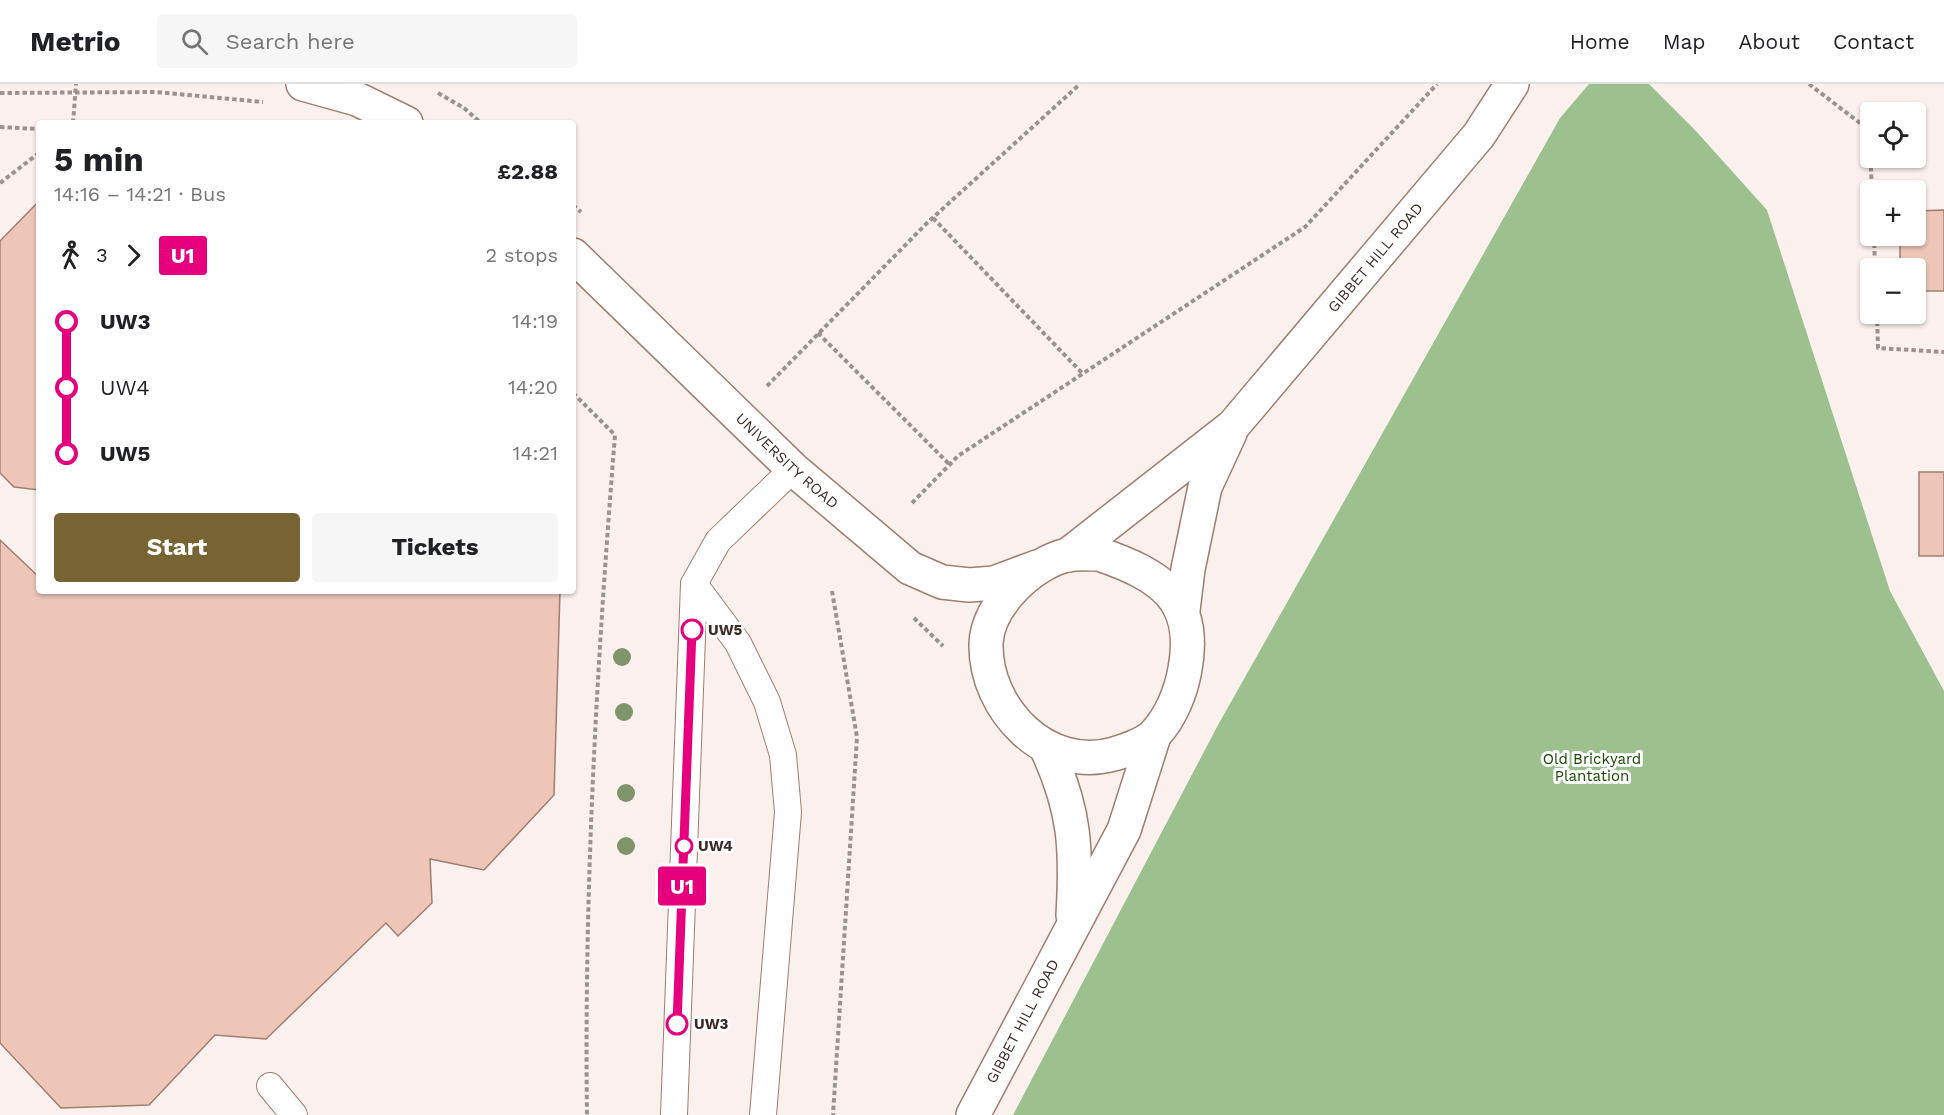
<!DOCTYPE html>
<meta charset="utf-8">
<style>
:root{--surface:#fff;--page:#f6f6f6;--text:#202124;--muted:#757577;--line:#e0e0e0;--accent:#786332}
body{margin:0;font-family:"Work Sans",sans-serif;background:var(--page);color:var(--text);height:100vh;display:flex;flex-direction:column;font-size:22px;white-space:nowrap}
*{box-sizing:border-box;margin:0}
p{font-size:20px;color:var(--muted)}
.icon{flex:none;width:33px;height:33px;fill:none;stroke:currentColor;stroke-width:2;stroke-linecap:round;stroke-linejoin:round}
.map{position:relative;flex:1;overflow:hidden}
.panel{position:absolute;left:36px;top:36px;width:540px;height:474px;display:flex;flex-direction:column;background:var(--surface);border-radius:6px;box-shadow:0 2px 4px #0004}
.panel>*{flex:none}
.badge{padding:0 12px;border-radius:4px;font-size:21px;line-height:39px}
.controls{position:absolute;left:1860px;top:18px;display:grid;gap:12px}
.controls a{display:grid;place-items:center;width:66px;height:66px;border-radius:6px;background:var(--surface);box-shadow:0 2px 4px #0004;font-size:30px}
.map>.badge{position:absolute;translate:-50% -50%;box-shadow:0 0 0 3px #fff}
.legs{display:flex;align-items:center;gap:9px;height:66px;padding:0 18px;font-size:20px}
.legs p{margin-inline-start:auto}
.headline{display:flex;align-items:center;justify-content:space-between;height:102px;padding:0 18px}
h1{font-size:33px;font-weight:700;line-height:45px}
.button{display:flex;gap:12px;margin-top:auto;padding:12px 18px}
.button a{flex:1;height:69px;border-radius:6px;background:var(--accent);color:#fff;font-size:24px;font-weight:700;line-height:69px;text-align:center}
.button a+a{background:var(--page);color:var(--text)}
ul{padding:0 18px;list-style:none}
li{display:flex;align-items:center;gap:21px;height:66px;font-size:22px}
li i{display:grid;place-items:center;width:9px;height:100%;margin:0 8px;background:currentColor}
li i::after{content:'';width:15px;height:15px;margin:-8px;border:4px solid;border-radius:50%;background:var(--surface)}
li p{margin-inline-start:auto}
li:first-child i{background:linear-gradient(#0000 50%,currentColor 0)}
li:last-child i{background:linear-gradient(currentColor 50%,#0000 0)}
header{display:flex;align-items:center;gap:36px;box-sizing:border-box;height:84px;padding:0 30px;background:var(--surface);border-bottom:2px solid var(--line)}
header strong{font-size:28px}
nav{display:flex;gap:33px;margin-inline-start:auto;font-size:21px}
.search{width:420px;height:54px;background:var(--page);display:flex;align-items:center;gap:15px;box-sizing:border-box;padding:0 21px;border-radius:6px;color:var(--muted);font-size:22px}
.map>svg:first-child{display:block}
.forest{fill:#9dc18e}
.building{fill:#eec6b8;stroke:#a17d70;stroke-width:1.5}
.lines{fill:none;stroke-linecap:round;stroke-linejoin:round}
.lane-casing{stroke:#a07c6f;stroke-width:28}
.street-casing{stroke:#a07c6f;stroke-width:36}
.secondary-casing{stroke:#a07c6f;stroke-width:36}
.path{stroke:#9e918d;stroke-width:4;stroke-dasharray:4.5 3;stroke-linecap:butt}
.lane{stroke:#fff;stroke-width:26}
.street{stroke:#fff;stroke-width:33}
.secondary{stroke:#fff;stroke-width:33}
.tree{fill:#7f946b}
.line-1-casing{stroke:#fff;stroke-width:14}
.line-1{stroke:#e6007e;stroke-width:9}
.stop-1-dot{fill:#fff;stroke:#e6007e;stroke-width:3}
.labels{text-anchor:middle;dominant-baseline:central;stroke-width:6;stroke-linejoin:round;paint-order:stroke}
.street-label{font-size:15px;fill:#3b2b26;stroke:#fff}
.stop-label{font-size:15px;font-weight:bold;fill:#3b2b26;stroke:#fff;text-anchor:start}
.park-label{font-size:15px;fill:#1a4800;stroke:#fff}
</style>
<header>
<strong>Metrio</strong>
<div class="search"><svg class="icon" aria-label="search" viewBox="0 0 24 24"><circle cx="10" cy="10" r="6"/><path d="M15 15l6 6"/></svg>Search here</div>
<nav><a>Home</a><a>Map</a><a>About</a><a>Contact</a></nav>
</header>
<div class="map">
<svg width="1944" height="1031" viewBox="0 0 1944 1031">
<rect width="100%" height="100%" fill="#faf1ee"/>
<path class="forest" d="M1589,0h60l46,46 72,80 123,381 54,100v424h-931l205,-390 342,-607z"/>
<g class="building">
<path d="M39,117v289l-25,-3 -14,-14v-232z"/>
<path d="M1944,126v81h-28v-23h-16v-32h16v-25z"/>
<rect x="1919" y="388" width="25" height="84"/>
<path d="M0,456l39,37v14h521l-6,204 -70,75 -54,-11 2,44 -34,33 -12,-13 -120,116 -51,-4 -66,70 -88,3 -61,-65z"/>
</g>
<g class="lines">
<defs>
<g id="lane">
<path d="M694,500l44,59 29,59 16,53 5,57 -25,303"/>
<path d="M270,1002l24,29"/>
<path d="M674,1031l20,-531 24,-43 75,-72"/>
</g>
<g id="street">
<path d="M303,0l54,15 49,24"/>
<path id="s1" d="M573,171l220,214 117,99 32,14 27,3 25,-2 43,-16"/>
</g>
<g id="secondary">
<path d="M1099,470c61,21 99,44 86,115 -4,23 -14,48 -30,65 -9,10 -28,16 -41,20 -67,19 -129,-44 -128,-110 1,-39 46,-81 81,-89 10,-2 22,-1 32,-1z"/>
<path id="s2" d="M1068,471l165,-129 246,-291 33,-51"/>
<path d="M1183,526l5,-41 17,-82 25,-54"/>
<path d="M1046,663c29,62 31,101 27,168"/>
<path id="s3" d="M973,1031l151,-285 30,-94"/>
</g>
</defs>
<use href="#lane" class="lane-casing"/>
<use href="#street" class="street-casing"/>
<use href="#secondary" class="secondary-casing"/>
<g class="path">
<path d="M1809,0l60,46 3,60"/>
<path d="M0,9l156,-1 107,10"/>
<path d="M438,9l26,15 17,15"/>
<path d="M73,39l3,-39"/>
<path d="M0,43l39,2"/>
<path d="M0,99l39,-30"/>
<path d="M573,121l8,7"/>
<path d="M933,134l149,155"/>
<path d="M1874,152l1,32"/>
<path d="M1877,230l1,34 66,4"/>
<path d="M818,249l132,132"/>
<path d="M767,302l160,-163 153,-139"/>
<path d="M573,309l42,42c-18,226 -31,453 -28,680"/>
<path d="M912,419l46,-47 347,-229 132,-143"/>
<path d="M832,507l25,146 -24,378"/>
<path d="M914,534l29,28"/>
</g>
<use href="#lane" class="lane"/>
<use href="#street" class="street"/>
<use href="#secondary" class="secondary"/>
</g>
<g class="tree">
<circle cx="622" cy="573" r="9"/>
<circle cx="624" cy="628" r="9"/>
<circle cx="626" cy="709" r="9"/>
<circle cx="626" cy="762" r="9"/>
</g>
<g class="lines">
<defs>
<path id="line-1" d="M677,940l15,-394"/>
</defs>
<use href="#line-1" class="line-1-casing"/>
<use href="#line-1" class="line-1"/>
</g>
<g class="stop-1-dot">
<circle cx="692" cy="546" r="10"/>
<circle cx="684" cy="762" r="8"/>
<circle cx="677" cy="940" r="10"/>
</g>
<g class="labels">
<g class="street-label">
<text stroke="none"><textPath href="#s2" startOffset="430">GIBBET HILL ROAD</textPath></text>
<text stroke="none"><textPath href="#s1" startOffset="297">UNIVERSITY ROAD</textPath></text>
<text stroke="none"><textPath href="#s3" startOffset="106">GIBBET HILL ROAD</textPath></text>
</g>
<g class="stop-label">
<text x="708" y="546">UW5</text>
<text x="698" y="762">UW4</text>
<text x="694" y="940">UW3</text>
</g>
<g class="park-label">
<text x="1592" y="675">Old Brickyard<tspan x="1592" dy="17">Plantation</tspan></text>
</g>
</g>
</svg>
<div class="controls">
<a><svg class="icon" aria-label="locate" viewBox="0 0 24 24"><circle cx="12" cy="12" r="6"/><path d="M12 2v4M12 18v4M2 12h4M18 12h4"/></svg></a>
<a>+</a>
<a>−</a>
</div>
<b class="badge" style="left:682px;top:802px;background:#e6007e;color:#fff">U1</b>
<section class="panel">
<div class="headline"><div><h1>5 min</h1><p>14:16 – 14:21 · Bus</p></div><b>£2.88</b></div>
<div class="legs"><svg class="icon" aria-label="walk" viewBox="0 0 24 24"><circle cx="13" cy="4" r="2"/><path d="M13 8l-2 6 4 7M11 14l-3 7M7 12l3-4h3l4 4"/></svg>3<svg class="icon" aria-label="forward" viewBox="0 0 24 24"><path d="M9 5l7 7-7 7"/></svg><b class="badge" style="background:#e6007e;color:#fff">U1</b><p>2 stops</p></div>
<ul>
<li><i style="color:#e6007e"></i><b>UW3</b><p>14:19</p></li>
<li><i style="color:#e6007e"></i><span>UW4</span><p>14:20</p></li>
<li><i style="color:#e6007e"></i><b>UW5</b><p>14:21</p></li>
</ul>
<div class="button"><a>Start</a><a>Tickets</a></div>
</section>
</div>
